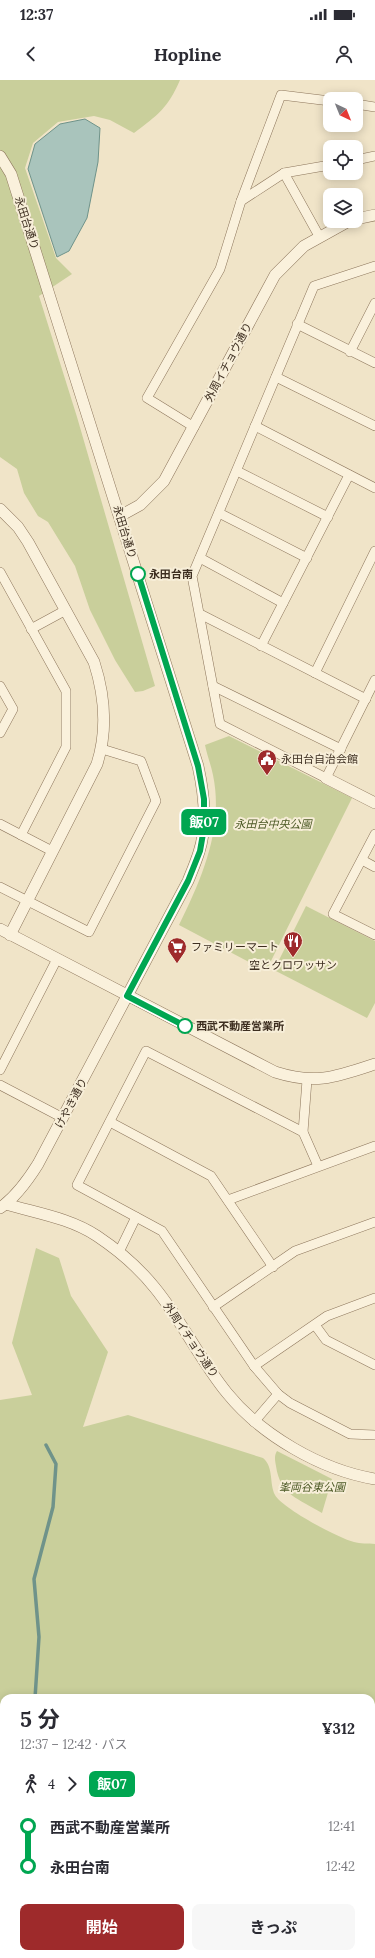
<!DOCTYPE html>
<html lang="ja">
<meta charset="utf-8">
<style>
:root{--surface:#fff;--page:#f7f7f7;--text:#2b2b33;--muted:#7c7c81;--accent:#9e2a2b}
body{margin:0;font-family:Lora,"Noto Sans JP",serif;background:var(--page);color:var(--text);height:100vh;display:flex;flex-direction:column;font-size:15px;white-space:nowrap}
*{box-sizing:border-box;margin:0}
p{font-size:13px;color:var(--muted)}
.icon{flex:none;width:22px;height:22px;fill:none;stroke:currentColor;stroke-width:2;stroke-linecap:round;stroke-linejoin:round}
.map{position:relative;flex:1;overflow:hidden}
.panel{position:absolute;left:0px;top:1614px;width:375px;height:264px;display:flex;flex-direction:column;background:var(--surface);border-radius:12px 12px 0 0;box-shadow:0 2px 10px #0003}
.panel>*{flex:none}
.badge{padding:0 8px;border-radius:6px;font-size:14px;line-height:26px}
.needle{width:26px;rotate:137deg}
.fabs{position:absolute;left:323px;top:12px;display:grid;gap:8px}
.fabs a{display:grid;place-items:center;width:40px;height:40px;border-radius:8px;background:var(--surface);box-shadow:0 2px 10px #0003;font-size:20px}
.map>.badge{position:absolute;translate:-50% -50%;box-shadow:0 0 0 2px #fff}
.legs{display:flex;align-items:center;gap:6px;height:44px;padding:0 20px;font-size:13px}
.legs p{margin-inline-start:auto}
.head{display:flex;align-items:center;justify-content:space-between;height:68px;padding:0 20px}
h1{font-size:22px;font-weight:700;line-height:30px}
.button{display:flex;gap:8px;margin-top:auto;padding:8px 20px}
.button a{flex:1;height:46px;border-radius:8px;background:var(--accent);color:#fff;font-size:16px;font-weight:700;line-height:46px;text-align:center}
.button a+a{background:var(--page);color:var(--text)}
ul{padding:0 20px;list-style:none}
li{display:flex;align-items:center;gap:14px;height:40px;font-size:15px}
li i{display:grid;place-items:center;width:6px;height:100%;margin:0 5px;background:currentColor}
li i::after{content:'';width:10px;height:10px;margin:-5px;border:3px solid;border-radius:50%;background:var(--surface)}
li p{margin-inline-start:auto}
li:first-child i{background:linear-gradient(#0000 50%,currentColor 0)}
li:last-child i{background:linear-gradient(currentColor 50%,#0000 0)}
.status{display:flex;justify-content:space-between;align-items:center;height:28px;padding:0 20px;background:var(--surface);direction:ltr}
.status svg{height:11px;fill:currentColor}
header{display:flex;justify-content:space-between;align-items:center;height:52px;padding:0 20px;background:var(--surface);font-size:18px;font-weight:700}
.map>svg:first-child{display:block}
.green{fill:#c9cf9b;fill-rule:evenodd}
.water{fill:#a9c4bc;stroke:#6f938a}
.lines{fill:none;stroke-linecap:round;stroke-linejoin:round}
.stream{stroke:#6f938a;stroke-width:3.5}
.minor-casing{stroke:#8d765c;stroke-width:10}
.tertiary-casing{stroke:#8d765c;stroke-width:12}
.minor{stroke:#faf1dc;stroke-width:9}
.tertiary{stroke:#faf1dc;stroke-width:11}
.line-1-casing{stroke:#fff;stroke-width:9}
.line-1{stroke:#00a651;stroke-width:6}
.stop-1-dot{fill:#fff;stroke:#00a651;stroke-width:2}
.labels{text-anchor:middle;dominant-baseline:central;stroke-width:4;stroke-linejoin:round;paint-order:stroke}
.street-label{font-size:11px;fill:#3d2e20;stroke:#f7eed8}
.stop-label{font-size:11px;font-weight:bold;fill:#3d2e20;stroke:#f7eed8;text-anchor:start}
.poi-label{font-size:11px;fill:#3d2e20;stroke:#f7eed8;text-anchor:start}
.park-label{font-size:11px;font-style:italic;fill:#4d5a26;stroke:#f7eed8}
</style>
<div class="status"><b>12:37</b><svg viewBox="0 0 49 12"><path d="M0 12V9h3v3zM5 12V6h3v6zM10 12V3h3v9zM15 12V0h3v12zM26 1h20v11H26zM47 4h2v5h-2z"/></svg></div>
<header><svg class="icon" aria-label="back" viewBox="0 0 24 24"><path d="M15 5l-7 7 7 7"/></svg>Hopline<svg class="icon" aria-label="person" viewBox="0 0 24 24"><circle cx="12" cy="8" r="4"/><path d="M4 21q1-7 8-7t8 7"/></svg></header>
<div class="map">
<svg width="375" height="1878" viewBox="0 0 375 1878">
<rect width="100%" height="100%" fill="#f0e4c8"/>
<g class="green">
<path d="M0,0h180c-12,28 -22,35 -46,53l-24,-13 -16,-4 -36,6 -25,21 -8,25 31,90 16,16 -33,22 38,121 78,269 -12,5 -8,1 -20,-32 -25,-50 -15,-44 -27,-44 -10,-6 -14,-23 -7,-24 -17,-12z"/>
<path d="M229,656l123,62 -86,173 -87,-46c23,-47 45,-97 34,-150 -2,-10 -6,-20 -8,-30z"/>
<path d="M306,826l69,35v62l-8,15 -93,-48z"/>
<path d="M36,1168l23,10 12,38 37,56 -25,75 45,-12 135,43c11,9 6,25 12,37 7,13 63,43 79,47 6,2 14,1 21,2v414h-375v-558l32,-5 -20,-52zM4,1618h367v256h-367z"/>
<path d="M277,1371l55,28 -10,34c-23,-14 -42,-18 -46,-47 -1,-6 -2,-10 1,-15z"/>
</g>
<path class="water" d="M85,39l15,9 -2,34 -11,56 -18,33 -12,6 -29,-88 7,-25 25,-20z"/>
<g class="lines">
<g class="stream">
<path d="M35,1618l4,-61 -5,-58 19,-72 3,-43 -10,-19"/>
<path d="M0,1776l4,1"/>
<path d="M81,1874l1,4"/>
</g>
<defs>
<g id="minor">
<path d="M356,24l19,3"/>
<path d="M356,80l19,-4"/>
<path d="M284,93l35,63"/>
<path d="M241,121l43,-28 46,-8"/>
<path d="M375,186l-61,20 -122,290 28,148 106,54 49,-98"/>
<path d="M297,244l78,39"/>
<path d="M350,272l25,-49"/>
<path d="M276,297l99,49"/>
<path d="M255,346l120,62"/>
<path d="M194,347l-47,-29 73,-129 21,-68 40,-106 49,6"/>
<path d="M237,391l91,46"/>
<path d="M219,433l88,45"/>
<path d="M200,478l83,45"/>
<path d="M0,492l66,119v56l-45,88"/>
<path d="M200,534l166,85"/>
<path d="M31,549l35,-19"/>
<path d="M261,566l88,-171"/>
<path d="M315,593l60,-122"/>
<path d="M0,606l13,23 -13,24"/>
<path d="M213,606l128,63"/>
<path d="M0,744l52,27"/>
<path d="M375,754l-42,80 42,21"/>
<path d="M362,780l13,7"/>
<path d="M0,807l89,45 67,-131 -15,-40 -39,-12"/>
<path d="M0,990l57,-111"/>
<path d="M307,1000l-4,52 15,34"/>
<path d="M0,1005l63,33"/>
<path d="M110,1042l101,54 62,91"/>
<path d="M303,1052l-157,-81 -69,134 85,46 92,135 24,28 12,9 60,31 25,1"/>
<path d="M228,1120l147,-54"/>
<path d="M119,1172l17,-35"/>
<path d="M213,1227l82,-56 80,-29"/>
<path d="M315,1245l11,15 49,25"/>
<path d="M254,1286l73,-50 48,-18"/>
<path d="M254,1342l24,-28"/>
</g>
<g id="tertiary">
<path d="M0,76l11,18 187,592c6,27 10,59 1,86 -3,10 -7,19 -11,29l-150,283c-10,16 -22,33 -38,44"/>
<path d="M356,139l19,-4"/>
<path d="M0,429l18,18 10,15 66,120c11,34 14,67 3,102l-87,171"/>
<path d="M120,436l20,-11 24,-24 111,-206 29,-29 45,-25"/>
<path d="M326,698l49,25"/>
<path d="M0,849l275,143c41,13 61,5 100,-8"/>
<path d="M6,1124c30,9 64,14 91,32 21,14 42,32 58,52 27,33 45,72 72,105 34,42 94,77 148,86"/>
</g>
</defs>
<use href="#minor" class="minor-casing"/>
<use href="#tertiary" class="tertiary-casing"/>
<use href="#minor" class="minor"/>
<use href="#tertiary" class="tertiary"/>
</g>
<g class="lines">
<defs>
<path id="line-1" d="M138,494l60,192 6,33v29l-4,23 -12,30 -61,115 58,30"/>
</defs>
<use href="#line-1" class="line-1-casing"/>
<use href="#line-1" class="line-1"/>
</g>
<defs>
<symbol id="civic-pin" viewBox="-11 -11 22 30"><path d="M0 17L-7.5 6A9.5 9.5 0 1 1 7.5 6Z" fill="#9e2a2b" stroke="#f7eed8"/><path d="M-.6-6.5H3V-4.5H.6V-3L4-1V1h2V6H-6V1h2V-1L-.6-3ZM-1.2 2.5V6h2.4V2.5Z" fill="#fff"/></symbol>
<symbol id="restaurant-pin" viewBox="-11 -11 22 30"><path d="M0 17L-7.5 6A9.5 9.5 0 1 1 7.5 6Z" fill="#9e2a2b" stroke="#f7eed8"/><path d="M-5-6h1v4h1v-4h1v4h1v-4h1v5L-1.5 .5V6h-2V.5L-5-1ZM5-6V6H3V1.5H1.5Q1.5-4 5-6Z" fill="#fff"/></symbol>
<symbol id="supermarket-pin" viewBox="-11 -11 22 30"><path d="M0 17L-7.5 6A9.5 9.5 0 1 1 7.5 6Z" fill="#9e2a2b" stroke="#f7eed8"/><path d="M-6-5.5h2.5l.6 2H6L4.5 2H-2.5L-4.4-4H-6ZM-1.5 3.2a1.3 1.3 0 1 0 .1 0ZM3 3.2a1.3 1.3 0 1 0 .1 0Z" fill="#fff"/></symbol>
</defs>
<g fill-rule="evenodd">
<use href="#civic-pin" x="256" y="668" width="22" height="30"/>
<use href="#restaurant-pin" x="282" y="850" width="22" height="30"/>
<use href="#supermarket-pin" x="166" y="856" width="22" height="30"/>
</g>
<g class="stop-1-dot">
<circle cx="138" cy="494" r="7"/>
<circle cx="185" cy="946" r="7"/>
</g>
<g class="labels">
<g class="street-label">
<text transform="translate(27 143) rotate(72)">永田台通り</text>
<text transform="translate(228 282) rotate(-62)">外周イチョウ通り</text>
<text transform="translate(125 452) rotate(73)">永田台通り</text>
<text transform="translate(71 1023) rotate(-62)">けやき通り</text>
<text transform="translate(191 1260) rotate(56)">外周イチョウ通り</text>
</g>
<g class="stop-label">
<text x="149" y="494">永田台南</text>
<text x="196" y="946">西武不動産営業所</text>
</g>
<g class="poi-label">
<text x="281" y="679">永田台自治会館</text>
<text x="191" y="867">ファミリーマート</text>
<text x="293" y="885" text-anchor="middle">空とクロワッサン</text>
</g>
<g class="park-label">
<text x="273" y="744">永田台中央公園</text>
<text x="312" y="1407">峯両谷東公園</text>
</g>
</g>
</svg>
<div class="fabs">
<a><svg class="needle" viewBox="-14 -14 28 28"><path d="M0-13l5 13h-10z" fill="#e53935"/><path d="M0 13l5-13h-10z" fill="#7c7c81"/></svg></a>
<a><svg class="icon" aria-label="locate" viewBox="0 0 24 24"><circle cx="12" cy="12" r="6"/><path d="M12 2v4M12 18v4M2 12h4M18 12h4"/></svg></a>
<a><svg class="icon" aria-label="layers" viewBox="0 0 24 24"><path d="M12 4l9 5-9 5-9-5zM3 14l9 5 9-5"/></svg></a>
</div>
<b class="badge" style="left:204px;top:742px;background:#00a651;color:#fff">飯07</b>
<section class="panel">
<div class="head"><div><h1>5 分</h1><p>12:37 – 12:42 · バス</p></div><b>¥312</b></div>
<div class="legs"><svg class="icon" aria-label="walk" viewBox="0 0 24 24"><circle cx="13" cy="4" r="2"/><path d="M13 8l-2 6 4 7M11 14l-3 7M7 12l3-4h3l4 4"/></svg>4<svg class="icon" aria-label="forward" viewBox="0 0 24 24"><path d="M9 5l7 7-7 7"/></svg><b class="badge" style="background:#00a651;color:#fff">飯07</b></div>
<ul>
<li><i style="color:#00a651"></i><b>西武不動産営業所</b><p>12:41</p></li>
<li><i style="color:#00a651"></i><b>永田台南</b><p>12:42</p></li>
</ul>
<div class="button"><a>開始</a><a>きっぷ</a></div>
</section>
</div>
